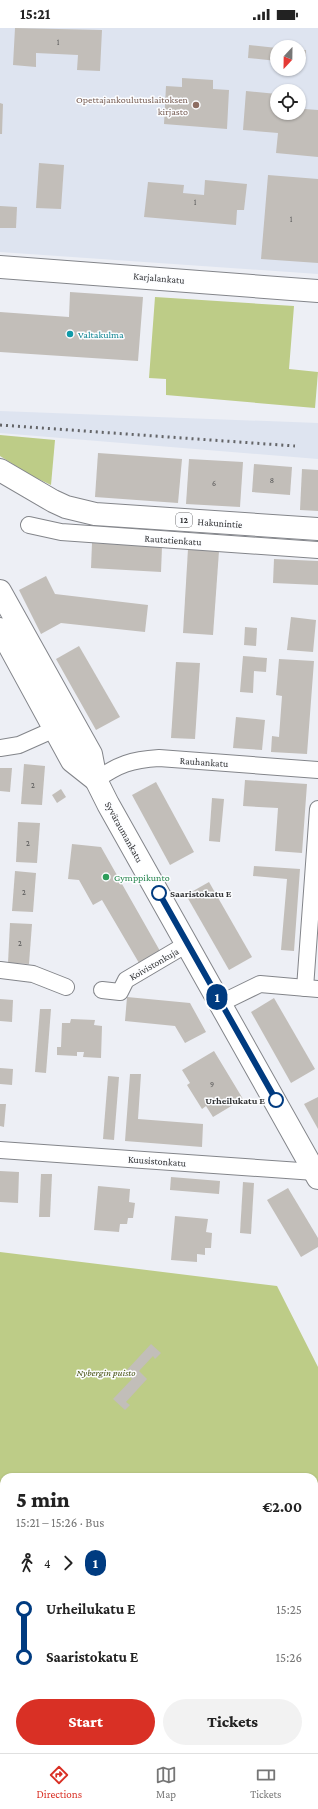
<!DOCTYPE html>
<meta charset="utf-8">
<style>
:root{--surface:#fff;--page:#f2f2f2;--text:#222;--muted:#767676;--line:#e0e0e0;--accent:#d93025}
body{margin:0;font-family:"Crimson Pro",serif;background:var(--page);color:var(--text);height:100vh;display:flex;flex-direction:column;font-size:15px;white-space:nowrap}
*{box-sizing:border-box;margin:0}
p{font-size:13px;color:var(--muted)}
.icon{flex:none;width:22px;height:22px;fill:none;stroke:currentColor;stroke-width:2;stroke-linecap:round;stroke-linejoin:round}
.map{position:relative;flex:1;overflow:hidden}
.details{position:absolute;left:0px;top:1445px;width:318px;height:280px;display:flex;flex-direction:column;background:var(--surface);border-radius:12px 12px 0 0;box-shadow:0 1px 3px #0004}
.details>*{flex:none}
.badge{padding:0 8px;border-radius:13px;font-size:14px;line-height:26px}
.needle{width:26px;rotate:202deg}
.fabs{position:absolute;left:270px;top:12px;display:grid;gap:8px}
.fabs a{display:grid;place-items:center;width:36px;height:36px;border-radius:50%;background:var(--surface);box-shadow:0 1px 3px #0004;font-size:20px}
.map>.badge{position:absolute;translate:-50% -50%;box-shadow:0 0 0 2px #fff}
.legs{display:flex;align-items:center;gap:6px;height:44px;padding:0 16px;font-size:13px}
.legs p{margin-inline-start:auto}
.headline{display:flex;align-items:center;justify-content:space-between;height:68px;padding:0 16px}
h1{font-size:22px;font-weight:800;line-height:30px}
.action{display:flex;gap:8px;margin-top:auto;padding:8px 16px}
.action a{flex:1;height:46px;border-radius:24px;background:var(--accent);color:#fff;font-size:16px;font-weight:800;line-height:46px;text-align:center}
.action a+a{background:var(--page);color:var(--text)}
ul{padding:0 16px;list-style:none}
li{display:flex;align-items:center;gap:14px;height:48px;font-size:15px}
li i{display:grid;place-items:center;width:6px;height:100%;margin:0 5px;background:currentColor}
li i::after{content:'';width:10px;height:10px;margin:-5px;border:3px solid;border-radius:50%;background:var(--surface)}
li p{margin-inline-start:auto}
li:first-child i{background:linear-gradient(#0000 50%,currentColor 0)}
li:last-child i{background:linear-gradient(currentColor 50%,#0000 0)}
.status{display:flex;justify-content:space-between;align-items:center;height:28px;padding:0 20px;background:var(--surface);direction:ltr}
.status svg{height:11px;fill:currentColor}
.dock{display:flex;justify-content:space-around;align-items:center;height:56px;border-top:1px solid var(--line);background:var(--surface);font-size:11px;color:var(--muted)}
.dock a{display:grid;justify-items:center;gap:2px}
.dock .active{color:var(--accent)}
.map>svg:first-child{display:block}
.built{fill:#dee4f0;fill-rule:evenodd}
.green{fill:#bdcc87}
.building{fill:#c2beb9}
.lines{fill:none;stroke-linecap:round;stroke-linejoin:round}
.street-casing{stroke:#83858a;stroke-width:18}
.secondary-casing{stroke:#83858a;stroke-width:24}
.highway-casing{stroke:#83858a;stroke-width:24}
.street{stroke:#fff;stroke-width:16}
.secondary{stroke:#fff;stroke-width:22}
.highway{stroke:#fff;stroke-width:22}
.rail{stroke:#646568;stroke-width:3;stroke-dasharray:2 4;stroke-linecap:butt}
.line-1-casing{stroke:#fff;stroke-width:9}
.line-1{stroke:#003b80;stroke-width:6}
.education-dot{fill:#8d6e63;stroke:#fcfdff;stroke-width:1.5}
.culture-dot{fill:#0f9aa8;stroke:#fcfdff;stroke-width:1.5}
.leisure-dot{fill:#2e9e5b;stroke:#fcfdff;stroke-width:1.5}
.stop-1-dot{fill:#fff;stroke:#003b80;stroke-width:2}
.labels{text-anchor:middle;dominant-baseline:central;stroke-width:3;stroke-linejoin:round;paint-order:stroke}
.number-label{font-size:8px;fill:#555}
.shield{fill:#fcfdff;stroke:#6e6f71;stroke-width:1}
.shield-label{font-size:9px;font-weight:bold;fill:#313234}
.education-label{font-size:10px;fill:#785e54;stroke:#fcfdff;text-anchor:end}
.street-label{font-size:10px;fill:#313234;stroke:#fcfdff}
.culture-label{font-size:10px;fill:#0d838f;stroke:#fcfdff;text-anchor:start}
.leisure-label{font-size:10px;fill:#27864d;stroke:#fcfdff;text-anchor:start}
.stop-label{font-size:10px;font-weight:bold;fill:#313234;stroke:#fcfdff;text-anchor:start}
.park-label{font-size:10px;font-style:italic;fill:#485214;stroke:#fcfdff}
</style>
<div class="status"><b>15:21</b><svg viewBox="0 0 49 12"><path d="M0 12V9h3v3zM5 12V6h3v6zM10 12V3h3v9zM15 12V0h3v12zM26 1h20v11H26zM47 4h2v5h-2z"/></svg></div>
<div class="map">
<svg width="318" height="1725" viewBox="0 0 318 1725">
<rect width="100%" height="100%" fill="#edeff5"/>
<g class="built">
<path d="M0,0h318v246l-318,-22zM277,19h22v22h-22zM277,63h22v22h-22z"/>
<path d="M0,383l318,12v36l-318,-26z"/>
</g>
<g class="green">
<path d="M155,269l139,9 -5,63 29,3 -3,36 -149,-13v-16l-17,-1z"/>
<path d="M0,407l55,5 -4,45 -21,-10 -30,-19z"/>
<path d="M0,1224l277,34 41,81v191h-4v-81h-310v121h-4z"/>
<path d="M29,1721h173v4h-172z"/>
</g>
<g class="building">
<path d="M15,0l87,2 -2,41 -23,-1 1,-15 -42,-2v14l-23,-2z"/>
<path d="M249,17l28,3v13l-29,-3z"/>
<path d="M299,22h7l-1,13 -6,-1z"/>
<path d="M182,50l31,2v9l16,1 -2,39 -63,-5 2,-38 16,1z"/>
<path d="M246,63l31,3v19h22v-17h6l-1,13 14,1v47l-42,-4 2,-20 -35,-3z"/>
<path d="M0,75l3,1 -1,30h-2z"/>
<path d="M39,135l25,2 -3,44 -25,-1z"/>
<path d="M268,147l50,4v84l-57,-4z"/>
<path d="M205,152l42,4 -3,26h-7l-1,15 -92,-8 4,-35 36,3 -1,8 21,2z"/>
<path d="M0,178l17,1 -1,21h-16z"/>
<path d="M70,264l73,5 -5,64 -138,-9v-40l69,5z"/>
<path d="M98,425l84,6 -4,44 -83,-6z"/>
<path d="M189,431l54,3 -3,45 -54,-3z"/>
<path d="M254,436l38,3 -2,28 -38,-3z"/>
<path d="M302,441l16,1v41l-18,-1z"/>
<path d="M92,515l70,4 -1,25 -70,-4z"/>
<path d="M188,521l31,2 -6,84 -30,-2z"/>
<path d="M274,531l44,2v24l-45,-2z"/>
<path d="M46,548l9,18 93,11 -3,27 -84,-9 -20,11 -22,-44z"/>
<path d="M291,589l25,3 -3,32 -26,-2z"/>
<path d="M245,599l12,1 -1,18 -12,-1z"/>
<path d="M79,618l41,71 -24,13 -40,-71z"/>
<path d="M243,628l24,2 -1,14 -12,-1 -1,22 -13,-1z"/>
<path d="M279,631l35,2 -7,93 -36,-2 1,-16 7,1 3,-41 -6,-1z"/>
<path d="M176,634l24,1 -5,76 -24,-1z"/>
<path d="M236,689l29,3 -3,30 -29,-2z"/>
<path d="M24,736l21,2 -3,39 -21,-1z"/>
<path d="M0,740h12l-2,24 -10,-1z"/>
<path d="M245,752l62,4 -5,69 -27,-2 3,-43 -35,-2z"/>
<path d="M156,754l38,70 -24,13 -38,-70z"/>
<path d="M61,761l5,8 -9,6 -5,-8z"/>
<path d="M212,770l12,1 -4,43 -11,-1z"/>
<path d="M18,794l22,1 -3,40 -21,-1z"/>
<path d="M72,816l29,3 59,104 -21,12 -37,-63 -9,5 -14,-25 -11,-1z"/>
<path d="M254,838l46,3 -6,82 -13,-1 6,-71 -34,-3z"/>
<path d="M15,843l21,2 -3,39 -21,-1z"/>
<path d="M209,854l43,75 -23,13 -43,-75z"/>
<path d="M10,895l22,1 -3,40 -21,-1z"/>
<path d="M127,969l63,6 16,29 -21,11 -10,-17 -50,-5z"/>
<path d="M274,970l41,71 -24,14 -40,-71z"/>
<path d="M0,971l13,1 -1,22 -12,-1z"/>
<path d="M40,981h11l-5,64 -11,-1z"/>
<path d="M71,991l24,1 -1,5 8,1 -1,32 -18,-1 1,-5h-7v4l-20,-1v-8h4l1,-24h8z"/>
<path d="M214,1023l29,48 -30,18 -7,-11 -4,3 -15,-24 3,-2 -8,-13z"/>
<path d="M0,1040l13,1 -1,16 -12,-1z"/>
<path d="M130,1046h11l-3,45 65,5 -1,23 -77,-6z"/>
<path d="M108,1048l11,1 -5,63 -11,-1z"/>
<path d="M318,1069v32l-14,-25z"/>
<path d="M0,1076h6l-2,23 -4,-1z"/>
<path d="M0,1143l19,1 -1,31 -18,-1z"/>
<path d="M41,1146h11l-2,43h-11z"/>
<path d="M171,1149l49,4 -1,13 -49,-4z"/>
<path d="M243,1154l11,1 -3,51 -11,-1z"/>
<path d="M98,1158l32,3 -1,13 6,1 -2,15h-5l-1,6h-7l-1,8 -25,-2z"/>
<path d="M288,1160l30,50v9l-17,10 -34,-57z"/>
<path d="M175,1188l33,3 -2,13 6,1 -1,15h-6v7l-8,-1v8l-26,-2z"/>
<path d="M151,1316l10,9 -6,6 -2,-3 -14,15 8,8 -21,23 4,3 -5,5 -12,-11 19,-20 -7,-7z"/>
<rect x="314" y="1579" width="4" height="25"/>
<rect x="314" y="1651" width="4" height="30"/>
<path d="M314,1710h4l-1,15h-16v-4h13z"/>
</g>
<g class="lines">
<defs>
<g id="street">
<path d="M29,497l32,7 257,18"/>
<path d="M0,720l19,-3 45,-20"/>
<path d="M96,752c23,-16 35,-20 63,-22l159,12"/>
<path d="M0,942l33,4 33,13"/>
<path d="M305,960l13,-179"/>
<path d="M102,962l18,2 6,-12 61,-36"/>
<path d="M221,975l39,-19 58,5"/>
<path d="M0,1122l315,22"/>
<path d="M282,1725l1,-4"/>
</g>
<g id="secondary">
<path d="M0,239l318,24"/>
<path d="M0,563l91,163 5,26 12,24 210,374"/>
<path d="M0,601l72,132 24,19"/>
<path d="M0,1586h4"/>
<path d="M314,1630l4,1"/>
</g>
<path id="highway" d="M0,442l53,31 13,6 29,7 223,15"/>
</defs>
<use href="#street" class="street-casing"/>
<use href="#secondary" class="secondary-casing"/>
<use href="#highway" class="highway-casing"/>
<use href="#street" class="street"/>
<use href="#secondary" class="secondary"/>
<use href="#highway" class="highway"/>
<path class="rail" d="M0,397l295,21"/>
</g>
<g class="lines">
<defs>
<path id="line-1" d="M159,865l117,207"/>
</defs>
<use href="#line-1" class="line-1-casing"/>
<use href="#line-1" class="line-1"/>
</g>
<circle class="education-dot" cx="196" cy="77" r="4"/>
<circle class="culture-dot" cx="70" cy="306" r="4"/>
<circle class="leisure-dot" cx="106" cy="849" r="4"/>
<g class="stop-1-dot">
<circle cx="159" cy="865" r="7"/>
<circle cx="276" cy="1072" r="7"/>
</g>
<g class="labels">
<g class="number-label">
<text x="58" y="14">1</text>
<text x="195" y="174">1</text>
<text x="291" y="191">1</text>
<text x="272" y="452">8</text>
<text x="214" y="455">6</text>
<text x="33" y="757">2</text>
<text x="28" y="815">2</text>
<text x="24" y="864">2</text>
<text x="20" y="915">2</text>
<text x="212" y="1056">9</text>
</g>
<rect class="shield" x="176" y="485" width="16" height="14" rx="3"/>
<g class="shield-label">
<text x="184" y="492">12</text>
</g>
<g class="education-label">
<text x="188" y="71">Opettajankoulutuslaitoksen<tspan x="188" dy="12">kirjasto</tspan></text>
</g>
<g class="street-label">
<text transform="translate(159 250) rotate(5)">Karjalankatu</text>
<text transform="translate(220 495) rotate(4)">Hakunintie</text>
<text transform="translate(173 512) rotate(4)">Rautatienkatu</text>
<text transform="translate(204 734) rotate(4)">Rauhankatu</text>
<text transform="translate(124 804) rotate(61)">Syväraumankatu</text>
<text transform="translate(154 936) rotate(-30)">Koivistonkuja</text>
<text transform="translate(157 1133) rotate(4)">Kuusistonkatu</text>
</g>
<g class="culture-label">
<text x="78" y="306">Valtakulma</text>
</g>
<g class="leisure-label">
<text x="114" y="849">Gymppikunto</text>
</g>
<g class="stop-label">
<text x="170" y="865">Saaristokatu E</text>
<text x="265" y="1072" text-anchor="end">Urheilukatu E</text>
</g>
<g class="park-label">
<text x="106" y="1344">Nybergin puisto</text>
</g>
</g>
</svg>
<div class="fabs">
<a><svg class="needle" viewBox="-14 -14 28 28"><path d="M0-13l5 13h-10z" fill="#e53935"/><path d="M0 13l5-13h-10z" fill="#767676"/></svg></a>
<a><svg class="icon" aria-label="locate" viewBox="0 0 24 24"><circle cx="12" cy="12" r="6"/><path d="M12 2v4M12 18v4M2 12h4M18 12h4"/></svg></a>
</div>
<b class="badge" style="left:217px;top:969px;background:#003b80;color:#fff">1</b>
<section class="details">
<div class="headline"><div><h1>5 min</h1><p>15:21 – 15:26 · Bus</p></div><b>€2.00</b></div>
<div class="legs"><svg class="icon" aria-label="walk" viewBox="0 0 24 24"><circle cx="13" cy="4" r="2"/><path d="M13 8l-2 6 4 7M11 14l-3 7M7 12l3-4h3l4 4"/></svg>4<svg class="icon" aria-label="forward" viewBox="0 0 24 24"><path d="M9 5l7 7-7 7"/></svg><b class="badge" style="background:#003b80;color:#fff">1</b></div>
<ul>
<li><i style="color:#003b80"></i><b>Urheilukatu E</b><p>15:25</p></li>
<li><i style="color:#003b80"></i><b>Saaristokatu E</b><p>15:26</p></li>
</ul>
<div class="action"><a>Start</a><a>Tickets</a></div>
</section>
</div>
<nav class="dock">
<a class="active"><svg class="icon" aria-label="directions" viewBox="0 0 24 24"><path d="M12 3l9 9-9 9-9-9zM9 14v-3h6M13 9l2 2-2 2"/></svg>Directions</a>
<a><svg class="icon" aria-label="map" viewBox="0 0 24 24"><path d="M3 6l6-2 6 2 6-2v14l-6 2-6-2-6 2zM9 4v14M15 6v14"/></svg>Map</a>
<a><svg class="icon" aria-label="tickets" viewBox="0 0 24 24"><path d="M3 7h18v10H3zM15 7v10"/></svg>Tickets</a>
</nav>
